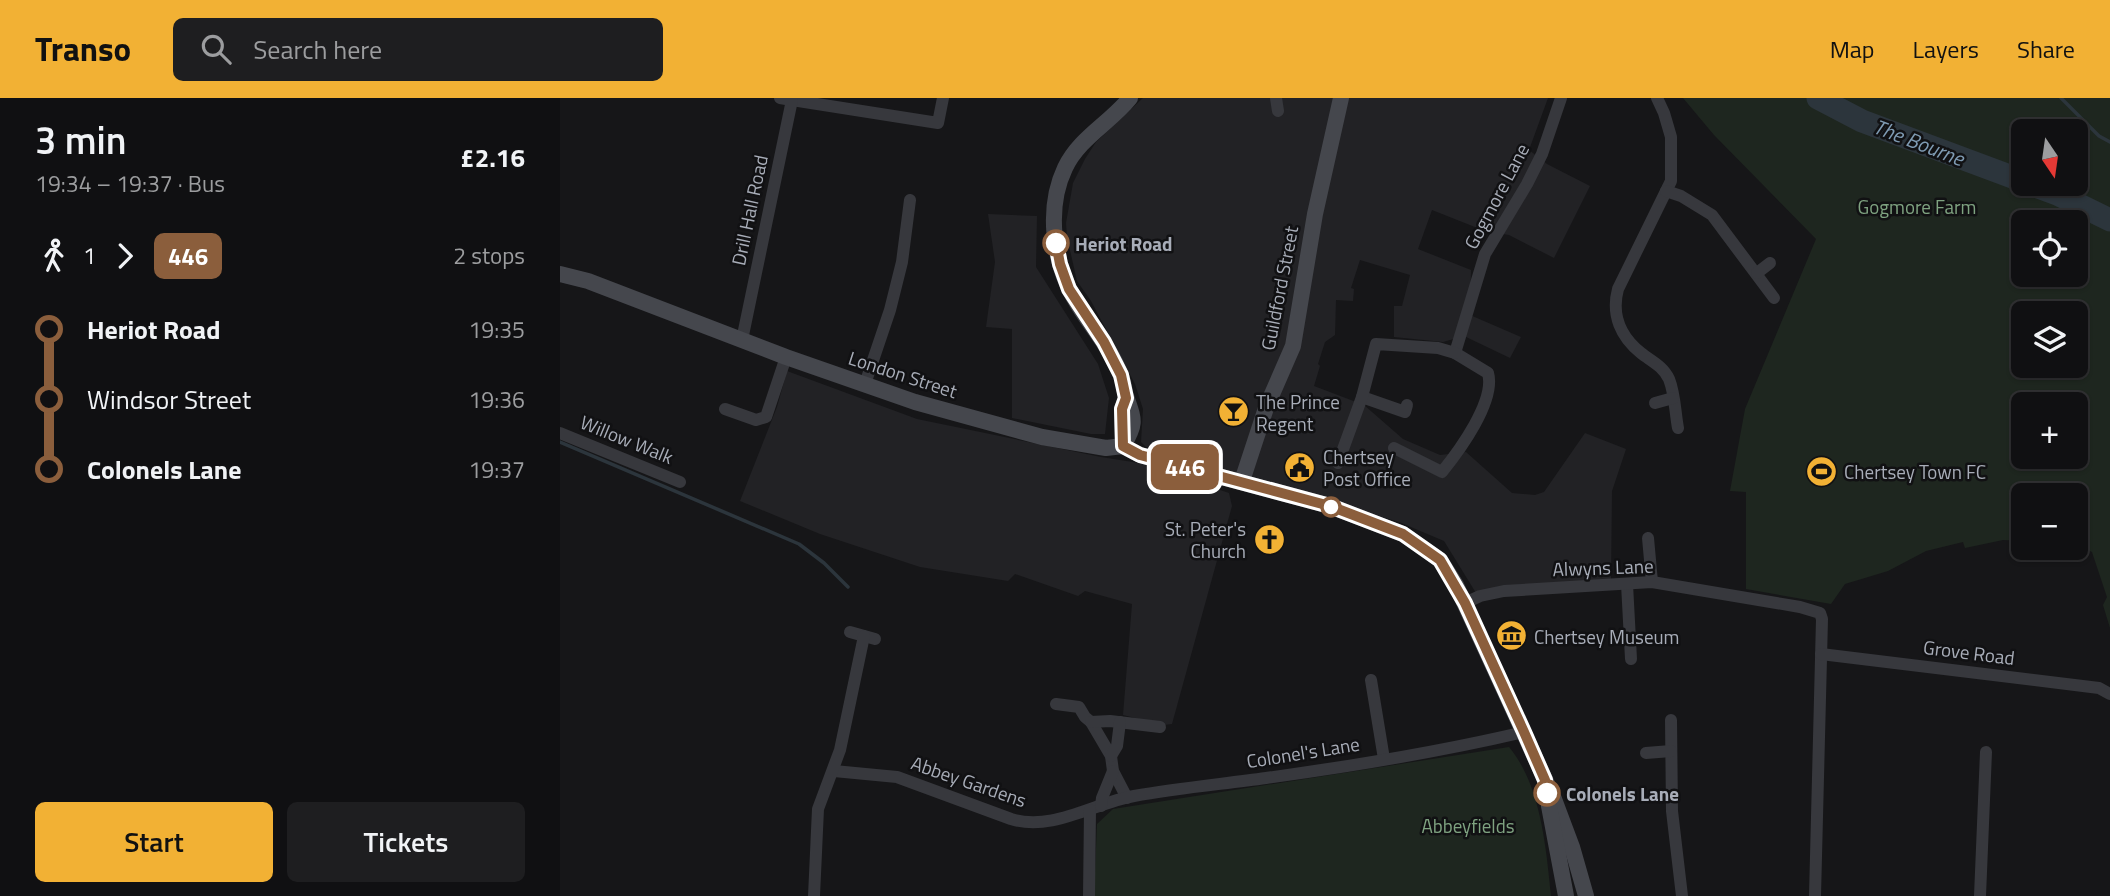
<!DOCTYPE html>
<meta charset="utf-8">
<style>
:root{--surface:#101012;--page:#1e1e20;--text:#f1f3f6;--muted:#9c9d9f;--line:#303032;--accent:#f2b134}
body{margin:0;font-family:"Titillium Web",sans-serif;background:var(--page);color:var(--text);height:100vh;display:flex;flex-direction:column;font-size:26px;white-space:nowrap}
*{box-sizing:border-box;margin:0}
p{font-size:23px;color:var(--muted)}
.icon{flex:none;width:38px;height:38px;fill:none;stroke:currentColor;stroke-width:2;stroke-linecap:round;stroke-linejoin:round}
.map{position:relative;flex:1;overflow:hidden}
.details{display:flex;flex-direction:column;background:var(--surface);width:560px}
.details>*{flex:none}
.badge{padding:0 14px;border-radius:10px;font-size:24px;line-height:46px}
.needle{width:46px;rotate:167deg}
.buttons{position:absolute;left:1451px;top:21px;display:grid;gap:14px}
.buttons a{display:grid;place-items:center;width:77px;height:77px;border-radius:10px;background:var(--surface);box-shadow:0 2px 5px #0004,0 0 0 2px var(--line);font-size:35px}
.map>.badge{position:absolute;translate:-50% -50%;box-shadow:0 0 0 4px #fff}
.legs{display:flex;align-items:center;gap:10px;height:77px;padding:0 35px;font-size:23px}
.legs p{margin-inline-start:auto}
.head{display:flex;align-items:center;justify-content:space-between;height:119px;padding:0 35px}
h1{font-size:38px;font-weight:600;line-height:52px}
.action{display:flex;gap:14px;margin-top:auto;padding:14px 35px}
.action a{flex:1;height:80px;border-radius:10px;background:var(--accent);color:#111;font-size:28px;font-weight:600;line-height:80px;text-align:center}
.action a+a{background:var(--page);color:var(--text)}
ul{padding:0 35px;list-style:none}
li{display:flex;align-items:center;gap:24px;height:70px;font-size:26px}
li i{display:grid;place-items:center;width:10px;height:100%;margin:0 9px;background:currentColor}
li i::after{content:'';width:18px;height:18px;margin:-9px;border:5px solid;border-radius:50%;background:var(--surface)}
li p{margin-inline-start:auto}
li:first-child i{background:linear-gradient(#0000 50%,currentColor 0)}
li:last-child i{background:linear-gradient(currentColor 50%,#0000 0)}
header{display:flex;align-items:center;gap:42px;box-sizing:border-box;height:98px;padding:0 35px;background:var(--accent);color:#111}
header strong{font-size:33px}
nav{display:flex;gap:38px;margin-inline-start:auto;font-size:24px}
.search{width:490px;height:63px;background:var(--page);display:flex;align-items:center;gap:18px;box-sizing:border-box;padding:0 24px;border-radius:10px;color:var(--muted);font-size:26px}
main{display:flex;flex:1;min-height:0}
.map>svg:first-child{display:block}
.built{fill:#222225}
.green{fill:#1e261f;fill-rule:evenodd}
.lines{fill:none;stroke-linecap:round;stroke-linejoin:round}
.stream{stroke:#2c353c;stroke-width:3.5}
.river{stroke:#2c353c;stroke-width:23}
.street{stroke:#37383d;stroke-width:12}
.secondary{stroke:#45474d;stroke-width:16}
.line-1-casing{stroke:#fff;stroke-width:16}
.line-1{stroke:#8b5e3c;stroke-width:10}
.stop-1-dot{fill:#fff;stroke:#8b5e3c;stroke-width:3.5}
.labels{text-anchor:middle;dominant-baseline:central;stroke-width:5;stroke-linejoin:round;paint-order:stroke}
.street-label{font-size:19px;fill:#a8adb8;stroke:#111113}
.park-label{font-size:19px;fill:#7fa381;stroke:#111113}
.stop-label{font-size:19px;font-weight:bold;fill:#a8adb8;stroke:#111113;text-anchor:start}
.poi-label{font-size:19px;fill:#a8adb8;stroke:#111113;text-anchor:start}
.water-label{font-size:21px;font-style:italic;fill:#7f9bb3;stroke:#111113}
</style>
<header>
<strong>Transo</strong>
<div class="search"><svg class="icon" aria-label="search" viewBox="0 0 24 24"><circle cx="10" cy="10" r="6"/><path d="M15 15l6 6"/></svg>Search here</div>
<nav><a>Map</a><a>Layers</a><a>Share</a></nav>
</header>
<main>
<section class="details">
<div class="head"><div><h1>3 min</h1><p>19:34 – 19:37 · Bus</p></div><b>£2.16</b></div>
<div class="legs"><svg class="icon" aria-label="walk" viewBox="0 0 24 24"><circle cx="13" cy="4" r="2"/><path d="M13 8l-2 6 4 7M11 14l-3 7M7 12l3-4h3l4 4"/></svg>1<svg class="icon" aria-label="forward" viewBox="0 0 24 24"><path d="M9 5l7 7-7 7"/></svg><b class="badge" style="background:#8b5e3c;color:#fff">446</b><p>2 stops</p></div>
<ul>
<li><i style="color:#8b5e3c"></i><b>Heriot Road</b><p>19:35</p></li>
<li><i style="color:#8b5e3c"></i><span>Windsor Street</span><p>19:36</p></li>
<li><i style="color:#8b5e3c"></i><b>Colonels Lane</b><p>19:37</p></li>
</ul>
<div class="action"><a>Start</a><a>Tickets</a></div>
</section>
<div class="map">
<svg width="1550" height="798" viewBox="0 0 1550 798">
<rect width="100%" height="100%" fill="#161618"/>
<g class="built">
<path d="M583,0h405l-19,52 18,14 43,22 -36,72 -45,-23 -24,-4 -53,-21 -14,39 53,21 -1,45 51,22 -11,21 -46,-22 -21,6 -49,-5v-31h8l8,-31 -50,-15 -9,28 3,1 -1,12 -17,-1 -1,35 -10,7 -7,22 2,2 -6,20 50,19 39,34 37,16 26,-3 46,41 23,2 9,-3 41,-59 41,16 -14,42 -1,88 -135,14 -32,-52 -45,-19 -253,-75 -5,-5 2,-33 -8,-25 -44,-83 -14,-20 -10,-44 -1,-14 7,-40 12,-24 11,-17z"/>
<path d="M428,116l49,2 -1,51 62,97 11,34 -4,36h-14l-79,-16v-89l-26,-2 9,-65z"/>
<path d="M227,273l130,48 184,38 38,6 90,30 3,13 -60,218 -8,1 -41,-10 9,-111 -47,-13 -7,5 -63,-22 -7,7 -88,-14 -100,-33 -80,-33 37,-94z"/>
</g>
<g class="green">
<path d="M1123,0h427v530l-7,-23 4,-8 -15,-45 -16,-8v-49h-53v46l-20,-1 -38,8 -2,-6 -37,9 -38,20 -43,13 -14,20 -85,-15v-97l-16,-1 15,-82 71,-170 -102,-104zM1463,33h53v53h-53zM1463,124h53v53h-53zM1463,215h53v53h-53zM1463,306h53v53h-53z"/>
<path d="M949,649c32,38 37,101 42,149h-457l3,-72 16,-15z"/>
</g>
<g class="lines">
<g class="stream">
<path d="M1501,0l38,38 11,6"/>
<path d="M0,344l239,102 25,19 24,24"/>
</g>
<g class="river">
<path d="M1258,0l44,23 161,60"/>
<path d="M1470,86l27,10 53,26"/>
</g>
<g class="street">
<path d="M716,0l2,13"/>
<path d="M1097,0l7,15 7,24v44l-53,108c-7,26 3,48 23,64 10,8 22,13 28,26 6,15 6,33 9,49"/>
<path d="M232,2l146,23 5,-25"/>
<path d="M1106,93l15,5 31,19 62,83"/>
<path d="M1197,175l13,-10"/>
<path d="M182,242l50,-240 -12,-2"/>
<path d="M305,286l25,-74 12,-48 8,-62"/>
<path d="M802,299l43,15 2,-7"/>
<path d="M1095,305l18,-5"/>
<path d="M165,311l31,11 10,-3 20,-60"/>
<path d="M0,335l120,49"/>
<path d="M834,350l48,24c17,-21 54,-71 46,-99l-33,-20 30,-99 42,-70 15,-30 19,-56"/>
<path d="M778,365l24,-66 14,-53 62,4 17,5"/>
<path d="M1088,440l4,44"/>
<path d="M1067,486l4,75"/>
<path d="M905,505l15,-7 24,-5 148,-9 148,25 20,6 2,6 -7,277"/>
<path d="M290,534l25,7"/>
<path d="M1261,556l278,34 11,6"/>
<path d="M811,582l13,79"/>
<path d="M496,606l23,3 6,10 6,5 20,34 2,15 14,27"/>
<path d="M1111,622l1,91 10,85"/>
<path d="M531,624l19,-1 50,6"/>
<path d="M1086,655l25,-2"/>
<path d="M551,658l6,-10 3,-24"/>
<path d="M274,673l63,6 114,42c41,13 83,-16 123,-23 44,-8 89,-12 132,-18 87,-12 173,-26 258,-46"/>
<path d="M541,708l1,-8 11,-27"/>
<path d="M254,798l4,-87 22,-59 24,-114"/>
<path d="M529,798l1,-86"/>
<path d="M1420,798l6,-144"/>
</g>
<g class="secondary">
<path d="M0,176l28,7 198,76 129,45 127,35 64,11 17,-2 17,9 190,51 73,28 37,26 16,25 98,214 18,48 14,49"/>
<path d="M563,348c14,-23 11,-26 3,-50 -2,-6 -2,-14 -5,-20 -10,-29 -33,-52 -47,-78 -21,-37 -28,-90 -9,-130 14,-30 45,-45 65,-70"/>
<path d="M563,348l-1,-37 4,-11"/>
<path d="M682,383l24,-73 27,-62 22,-132 26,-116"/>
<path d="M989,708l17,90"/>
</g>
</g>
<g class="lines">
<defs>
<path id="line-1" d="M496,145l4,21 9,25 35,53 17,33 5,23 -4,11 1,37 17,9 190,51 73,28 37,26 25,43 59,129 21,48 2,13"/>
</defs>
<use href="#line-1" class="line-1-casing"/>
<use href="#line-1" class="line-1"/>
</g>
<defs>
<symbol id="bar-disc" viewBox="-11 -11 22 22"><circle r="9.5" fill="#f2b134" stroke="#111113"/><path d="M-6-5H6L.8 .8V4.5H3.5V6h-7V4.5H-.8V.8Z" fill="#111"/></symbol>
<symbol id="civic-disc" viewBox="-11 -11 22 22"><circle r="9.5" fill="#f2b134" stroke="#111113"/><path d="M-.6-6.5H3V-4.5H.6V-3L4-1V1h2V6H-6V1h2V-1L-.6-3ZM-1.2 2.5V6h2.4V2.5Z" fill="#111"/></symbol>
<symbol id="stadium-disc" viewBox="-11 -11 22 22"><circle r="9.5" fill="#f2b134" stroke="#111113"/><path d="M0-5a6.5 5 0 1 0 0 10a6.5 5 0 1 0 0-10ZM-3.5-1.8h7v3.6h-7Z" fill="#111"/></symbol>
<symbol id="church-disc" viewBox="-11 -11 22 22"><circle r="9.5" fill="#f2b134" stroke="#111113"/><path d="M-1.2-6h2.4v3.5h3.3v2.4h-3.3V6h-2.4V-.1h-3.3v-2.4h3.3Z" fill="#111"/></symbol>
<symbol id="museum-disc" viewBox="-11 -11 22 22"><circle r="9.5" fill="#f2b134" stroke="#111113"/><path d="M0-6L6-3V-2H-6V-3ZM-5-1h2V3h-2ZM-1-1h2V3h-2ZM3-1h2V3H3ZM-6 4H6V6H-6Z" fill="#111"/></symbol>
</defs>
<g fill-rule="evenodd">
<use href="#bar-disc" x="656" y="296" width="35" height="35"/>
<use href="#civic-disc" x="722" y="352" width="35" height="35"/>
<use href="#stadium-disc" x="1244" y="356" width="35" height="35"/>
<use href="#church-disc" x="692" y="424" width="35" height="35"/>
<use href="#museum-disc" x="934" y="520" width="35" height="35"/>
</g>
<g class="stop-1-dot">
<circle cx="496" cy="145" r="12"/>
<circle cx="771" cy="409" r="9"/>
<circle cx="987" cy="695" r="12"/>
</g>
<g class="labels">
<g class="street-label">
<text transform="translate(936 98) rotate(-62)">Gogmore Lane</text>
<text transform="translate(189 112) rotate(-78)">Drill Hall Road</text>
<text transform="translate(719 190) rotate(-79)">Guildford Street</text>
<text transform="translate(343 276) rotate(18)">London Street</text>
<text transform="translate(67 341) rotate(22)">Willow Walk</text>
<text transform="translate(1043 469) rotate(-2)">Alwyns Lane</text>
<text transform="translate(1409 554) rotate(7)">Grove Road</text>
<text transform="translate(743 654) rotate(-9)">Colonel's Lane</text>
<text transform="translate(409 683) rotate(19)">Abbey Gardens</text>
</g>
<g class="park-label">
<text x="1357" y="108">Gogmore Farm</text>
<text x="908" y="727">Abbeyfields</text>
</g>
<g class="stop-label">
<text x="515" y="145">Heriot Road</text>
<text x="1006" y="695">Colonels Lane</text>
</g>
<g class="poi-label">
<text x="696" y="303">The Prince<tspan x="696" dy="22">Regent</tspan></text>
<text x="763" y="358">Chertsey<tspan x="763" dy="22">Post Office</tspan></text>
<text x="1284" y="373">Chertsey Town FC</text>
<text x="686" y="430" text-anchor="end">St. Peter's<tspan x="686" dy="22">Church</tspan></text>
<text x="974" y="538">Chertsey Museum</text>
</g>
<g class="water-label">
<text transform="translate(1359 44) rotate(21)">The Bourne</text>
</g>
</g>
</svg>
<div class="buttons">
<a><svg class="needle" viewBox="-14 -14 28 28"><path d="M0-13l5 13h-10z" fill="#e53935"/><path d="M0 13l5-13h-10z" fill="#9c9d9f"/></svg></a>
<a><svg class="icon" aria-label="locate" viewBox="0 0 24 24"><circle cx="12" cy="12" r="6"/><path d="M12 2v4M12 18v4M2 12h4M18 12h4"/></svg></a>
<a><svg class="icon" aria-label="layers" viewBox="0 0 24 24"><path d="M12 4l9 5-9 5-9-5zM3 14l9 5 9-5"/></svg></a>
<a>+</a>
<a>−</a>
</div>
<b class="badge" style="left:625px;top:369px;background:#8b5e3c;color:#fff">446</b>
</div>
</main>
